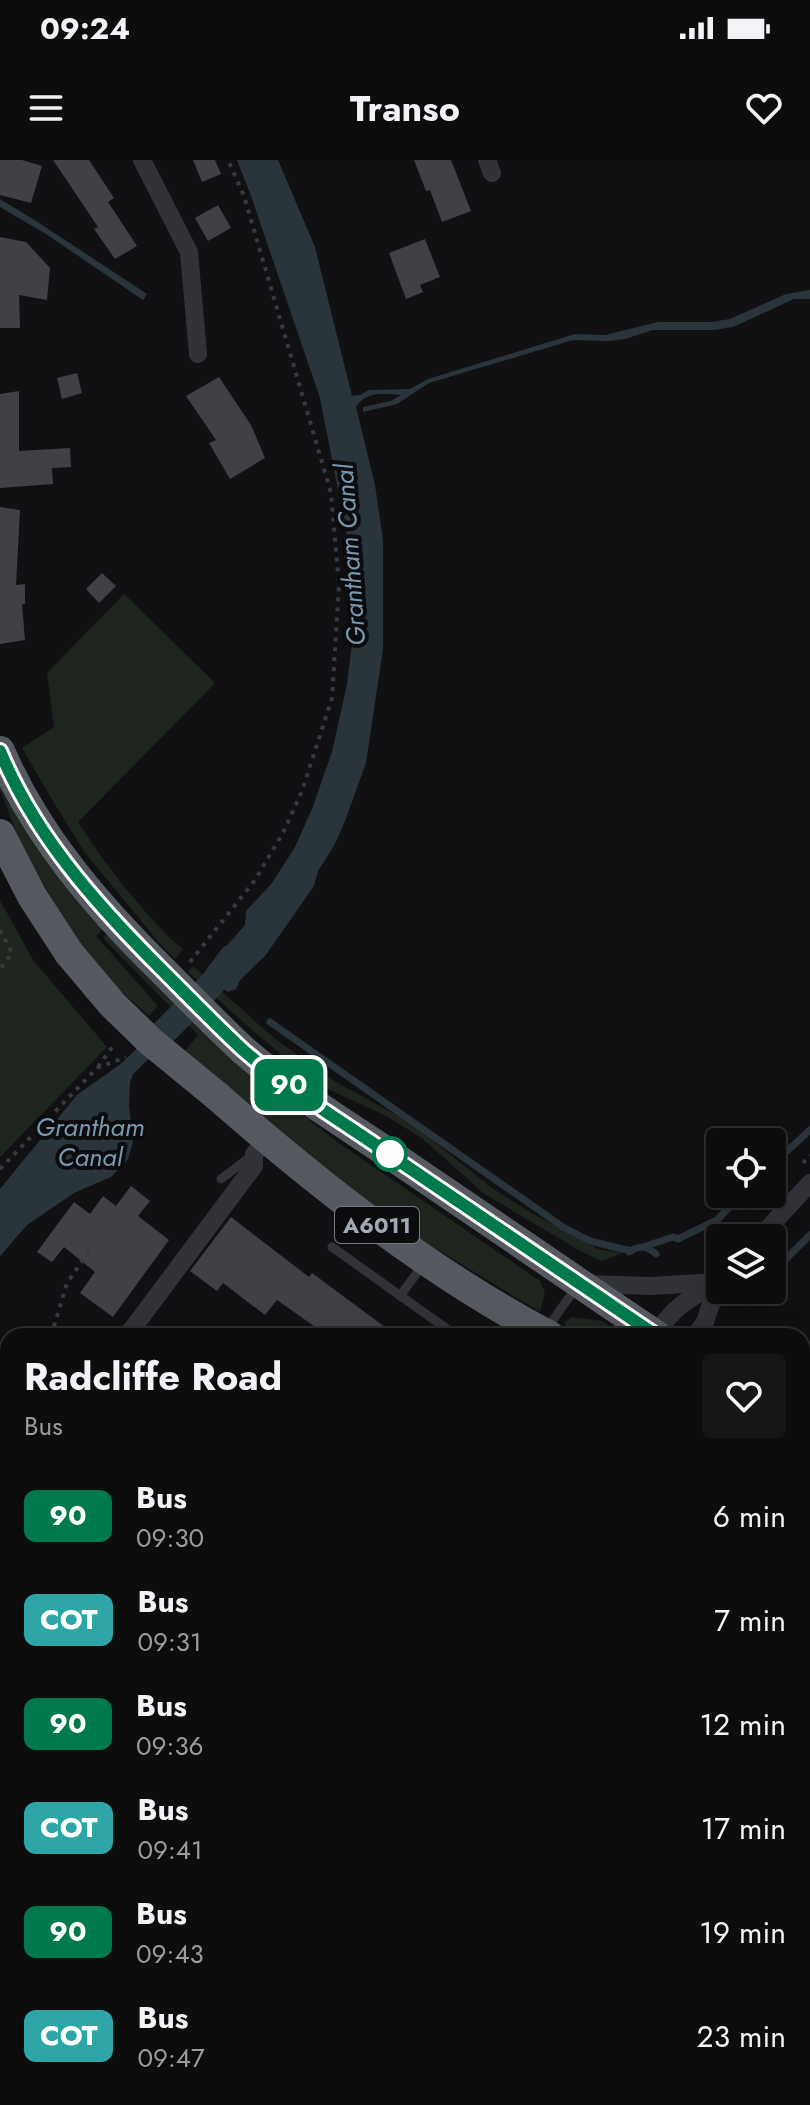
<!DOCTYPE html>
<style>
:root{--surface:#0d0d0e;--page:#161617;--text:#f1f3f6;--muted:#9a9c9e;--line:#2d2d2e}
body{margin:0;font-family:Jost,sans-serif;background:var(--page);color:var(--text);height:100vh;display:flex;flex-direction:column;font-size:30px;white-space:nowrap}
*{box-sizing:border-box;margin:0}
p{font-size:26px;color:var(--muted)}
.icon{flex:none;width:44px;height:44px;fill:none;stroke:currentColor;stroke-width:2;stroke-linecap:round;stroke-linejoin:round}
.map{position:relative;flex:1;overflow:hidden}
.side{position:absolute;left:0px;top:1168px;width:810px;height:778px;display:flex;flex-direction:column;background:var(--surface);border-radius:24px 24px 0 0;box-shadow:0 8px 32px #0002,0 0 0 2px var(--line)}
.side>*{flex:none}
.badge{padding:0 16px;border-radius:12px;font-size:28px;line-height:52px}
.tools{position:absolute;left:706px;top:968px;display:grid;gap:16px}
.tools a{display:grid;place-items:center;width:80px;height:80px;border-radius:8px;background:var(--surface);box-shadow:0 8px 32px #0002,0 0 0 2px var(--line);font-size:40px}
.map>.badge{position:absolute;translate:-50% -50%;box-shadow:0 0 0 4px #fff}
.round{display:grid;place-items:center;flex:none;width:84px;height:84px;border-radius:8px;background:var(--page)}
.head{display:flex;align-items:center;justify-content:space-between;height:136px;padding:0 24px}
h1{font-size:38px;font-weight:700;line-height:60px}
ul{padding:0;list-style:none}
li{display:flex;align-items:center;gap:24px;height:104px;padding:0 24px}
li div{flex:1}
li b{display:block;font-size:30px}
li em{font-style:normal}
li .badge{min-width:88px;font-weight:700;text-align:center}
.status{display:flex;justify-content:space-between;align-items:center;height:56px;padding:0 40px;background:var(--surface);direction:ltr}
.status svg{height:22px;fill:currentColor}
header{display:flex;justify-content:space-between;align-items:center;height:104px;padding:0 24px;background:var(--surface);font-size:36px;font-weight:700}
.map>svg:first-child{display:block}
.built{fill:#1d1d20}
.green{fill:#1d251e}
.water{fill:#2a353b}
.lines{fill:none;stroke-linecap:round;stroke-linejoin:round}
.stream{stroke:#2a353b;stroke-width:7}
.canal{stroke:#2a353b;stroke-width:26}
.building{fill:#404146}
.path{stroke:#383a3f;stroke-width:4;stroke-dasharray:4 6;stroke-linecap:butt}
.service{stroke:#323338;stroke-width:9}
.minor{stroke:#323338;stroke-width:18}
.tertiary{stroke:#323338;stroke-width:24}
.trunk{stroke:#565a60;stroke-width:30}
.trunk-bridge{stroke:#565a60;stroke-width:30}
.line-casing{stroke:#fff;stroke-width:18}
.line{stroke:#007a4d;stroke-width:12}
.stop-dot{fill:#fff;stroke:#007a4d;stroke-width:4}
.labels{text-anchor:middle;dominant-baseline:central;stroke-width:8;stroke-linejoin:round;paint-order:stroke}
.shield{fill:#0c0c0e;stroke:#757a82;stroke-width:2}
.shield-label{font-size:22px;font-weight:bold;fill:#a2a9b4}
.water-label{font-size:26px;font-style:italic;fill:#779ab0;stroke:#0c0c0e}
</style>
<div class="status"><b>09:24</b><svg viewBox="0 0 49 12"><path d="M0 12V9h3v3zM5 12V6h3v6zM10 12V3h3v9zM15 12V0h3v12zM26 1h20v11H26zM47 4h2v5h-2z"/></svg></div>
<header><svg class="icon" aria-label="menu" viewBox="0 0 24 24"><path d="M4 6h16M4 12h16M4 18h16"/></svg>Transo<svg class="icon" aria-label="heart" viewBox="0 0 24 24"><path d="M12 20l-8-8c-3-5 5-10 8-4 3-6 11-1 8 4z"/></svg></header>
<div class="map">
<svg width="810" height="1945" viewBox="0 0 810 1945">
<rect width="100%" height="100%" fill="#111113"/>
<path class="built" d="M26,1938h418l-4,7h-419z"/>
<g class="green">
<path d="M124,434l91,89 -137,139c21,33 46,66 73,96 10,11 20,22 32,31l-8,10 -13,-13 -77,-93 -31,-50 -32,-55 32,-21 -7,-54z"/>
<path d="M0,611l103,158 -7,7 62,70 -9,10 -36,-32 -43,-53 -50,-88 -20,-54z"/>
<path d="M0,740l33,60 74,87 -107,110z"/>
<path d="M108,773l114,118 114,90 204,140 5,12 -5,19 -130,-79 -115,-87 -110,-95 13,-16 -95,-97z"/>
<path d="M193,806l81,72 62,44 75,41 81,65 34,22 72,39 24,4 -20,8 -22,-10 -97,-58 -60,-54 -35,-22 -60,-28 -34,-24 -42,-35 -64,-58z"/>
<path d="M572,1157l30,4 22,15h-46l-13,-7v-7z"/>
<path d="M8,1935v3h59l-5,7h-62z"/>
<path d="M353,1938h100l-5,7h-100z"/>
</g>
<g class="water">
<path d="M237,0h41l37,87 37,149 8,-1 9,-5 41,-1 18,-10 147,-45 30,1 53,-13h53l19,-3 56,-25 24,-4v9h-16l-61,28 -19,3h-61l-28,9 -17,2 -35,-1 -144,43 -32,21 -34,8v-5l28,-6 10,-6c-17,-1 -35,-4 -45,12l19,78 8,55v109l-17,114 -21,58 -10,23 -17,27 -4,15 -49,70 -25,24 -4,9 -8,3 -23,-14 2,-10 38,-43 1,-14 26,-28 23,-36 17,-38 20,-57 15,-68 7,-56 -3,-72 -31,-158 -69,-202z"/>
<path d="M0,39l33,20 114,75 -4,6 -97,-66 -46,-27z"/>
<path d="M171,855l11,11 -49,48 -3,8 -1,23 4,37 -5,17 -17,18 -37,16 -47,32 -27,31v-67l77,-94 45,-32z"/>
</g>
<g class="lines">
<g class="stream">
<path d="M270,862l293,205 27,14 41,10"/>
<path d="M772,1005l38,-35"/>
<path d="M643,1087l30,-10 5,2 39,-19 25,-26"/>
<path d="M629,1092c10,-7 18,-6 27,2"/>
<path d="M775,1114l9,-13 26,-26"/>
<path d="M738,1173l4,3"/>
<path d="M802,1219l8,6"/>
</g>
<path class="canal" d="M153,883l59,-59 20,-27"/>
</g>
<g class="building">
<path d="M0,0h22l20,6 -11,37 -31,-8z"/>
<path d="M53,0h36l25,38 -6,4 29,44 -22,13 -21,-30 4,-2z"/>
<path d="M193,0h22l6,14 -19,8z"/>
<path d="M414,0h37l20,51 -29,11 -12,-32 -4,1z"/>
<path d="M218,45l13,23 -23,13 -13,-23z"/>
<path d="M0,77l26,5 24,26 -3,32 -28,-5 1,33h-20z"/>
<path d="M425,79l15,38 -20,8 3,7 -17,7 -17,-46z"/>
<path d="M77,213l5,20 -20,6 -5,-21z"/>
<path d="M219,217l32,48 14,33 -35,21 -21,-36 7,-3 -30,-44z"/>
<path d="M19,231v60l51,-3 1,19 -19,1 1,16 -53,4v-94z"/>
<path d="M0,347l20,3 -4,75 9,-1v20h-3l3,36 -25,4z"/>
<path d="M102,413l14,13 -17,17 -13,-14z"/>
<path d="M131,1026l19,15 -12,15 31,24 -56,77 -33,-24 15,-21 -31,-25 -12,15 -15,-10 37,-50 16,12 13,-18 13,10z"/>
<path d="M231,1057l78,60 3,-4 85,63h-69l-51,-36 -12,15 -42,-32 -6,8 -27,-20z"/>
</g>
<g class="lines">
<g class="path">
<path d="M0,770l12,23 -12,16"/>
<path d="M190,802l65,-82 29,-49 18,-40 30,-93 7,-113 -8,-92 -87,-297 -16,-36"/>
<path d="M98,907l17,-24"/>
<path d="M803,1003l7,-8"/>
<path d="M0,1009l97,-101 29,-11"/>
<path d="M708,1102l12,-9"/>
<path d="M51,1176l16,-53 25,-36"/>
<path d="M0,1690l8,6"/>
<path d="M0,1899l8,-7"/>
</g>
<g class="service">
<path d="M221,1019l33,-25"/>
<path d="M332,1087l115,82"/>
<path d="M400,1136l24,-33"/>
<path d="M546,1170l31,-44"/>
<path d="M802,1360l8,5"/>
<path d="M8,1366l-3,14 3,4"/>
</g>
<g class="minor">
<path d="M142,0l47,92 9,102"/>
<path d="M487,0l5,13"/>
<path d="M759,1078l51,-55"/>
<path d="M585,1124l66,2 67,-4"/>
<path d="M127,1176l127,-170v-12l13,-14"/>
<path d="M654,1176c19,-28 32,-36 61,-52"/>
<path d="M695,1176l10,-14 13,-40"/>
<path d="M0,1535l8,9"/>
<path d="M0,1654l8,-12"/>
<path d="M802,1835l8,2"/>
<path d="M726,1945l1,-7"/>
</g>
<g class="tertiary">
<path d="M802,1421l8,-13"/>
<path d="M802,1449l8,-7"/>
<path d="M470,1945l4,-7"/>
</g>
<g class="trunk">
<path d="M0,591c36,84 96,154 161,218 27,27 54,55 82,81 46,40 98,71 148,105 89,60 177,121 266,181"/>
<path d="M0,674l32,62 37,57"/>
<path d="M217,936c103,90 212,176 333,240"/>
<path d="M802,1274l8,6"/>
<path d="M802,1333l8,6"/>
</g>
<path class="trunk-bridge" d="M69,793l43,51 38,37 67,55"/>
</g>
<g class="lines">
<defs>
<path id="line" d="M0,591c35,85 97,154 161,218 27,27 54,55 82,81 47,41 102,73 153,109 87,59 174,118 261,177"/>
</defs>
<use href="#line" class="line-casing"/>
<use href="#line" class="line"/>
</g>
<circle class="stop-dot" cx="390" cy="994" r="16"/>
<g class="labels">
<rect class="shield" x="335" y="1047" width="84" height="36" rx="6"/>
<g class="shield-label">
<text x="377" y="1065">A6011</text>
</g>
<g class="water-label">
<text transform="translate(350 395) rotate(-94)">Grantham Canal</text>
<text x="90" y="967">Grantham<tspan x="90" dy="30">Canal</tspan></text>
</g>
</g>
</svg>
<div class="tools">
<a><svg class="icon" aria-label="locate" viewBox="0 0 24 24"><circle cx="12" cy="12" r="6"/><path d="M12 2v4M12 18v4M2 12h4M18 12h4"/></svg></a>
<a><svg class="icon" aria-label="layers" viewBox="0 0 24 24"><path d="M12 4l9 5-9 5-9-5zM3 14l9 5 9-5"/></svg></a>
</div>
<b class="badge" style="left:289px;top:925px;background:#007a4d;color:#fff">90</b>
<section class="side">
<div class="head"><div><h1>Radcliffe Road</h1><p>Bus</p></div><a class="round"><svg class="icon" aria-label="heart" viewBox="0 0 24 24"><path d="M12 20l-8-8c-3-5 5-10 8-4 3-6 11-1 8 4z"/></svg></a></div>
<ul>
<li><span class="badge" style="background:#007a4d;color:#fff">90</span><div><b>Bus</b><p>09:30</p></div><em>6 min</em></li>
<li><span class="badge" style="background:#2ea6a8;color:#fff">COT</span><div><b>Bus</b><p>09:31</p></div><em>7 min</em></li>
<li><span class="badge" style="background:#007a4d;color:#fff">90</span><div><b>Bus</b><p>09:36</p></div><em>12 min</em></li>
<li><span class="badge" style="background:#2ea6a8;color:#fff">COT</span><div><b>Bus</b><p>09:41</p></div><em>17 min</em></li>
<li><span class="badge" style="background:#007a4d;color:#fff">90</span><div><b>Bus</b><p>09:43</p></div><em>19 min</em></li>
<li><span class="badge" style="background:#2ea6a8;color:#fff">COT</span><div><b>Bus</b><p>09:47</p></div><em>23 min</em></li>
</ul>
</section>
</div>
